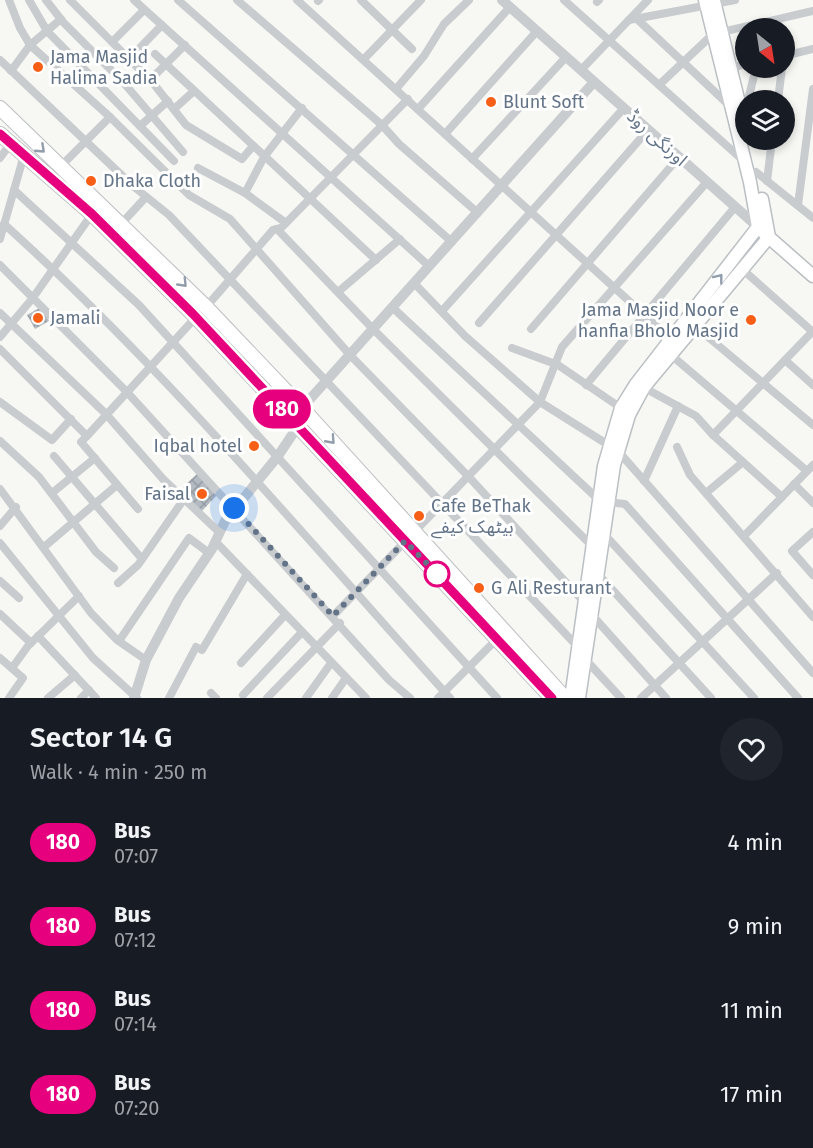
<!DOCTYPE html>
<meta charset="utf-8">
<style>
:root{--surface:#171b24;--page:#20242c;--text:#f1f3f6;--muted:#9ea1a6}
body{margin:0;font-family:"Fira Sans","Noto Sans Arabic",sans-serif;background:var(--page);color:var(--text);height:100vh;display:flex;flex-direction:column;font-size:22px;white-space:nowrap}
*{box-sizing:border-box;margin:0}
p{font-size:20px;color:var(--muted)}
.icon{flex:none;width:33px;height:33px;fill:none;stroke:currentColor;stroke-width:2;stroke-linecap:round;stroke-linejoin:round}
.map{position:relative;height:698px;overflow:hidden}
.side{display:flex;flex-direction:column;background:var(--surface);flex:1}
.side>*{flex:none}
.badge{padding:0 12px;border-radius:20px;font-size:21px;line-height:39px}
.needle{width:39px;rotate:150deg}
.buttons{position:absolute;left:735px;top:18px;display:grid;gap:12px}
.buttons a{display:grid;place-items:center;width:60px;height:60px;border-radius:50%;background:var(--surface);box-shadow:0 3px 9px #0003;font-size:30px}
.you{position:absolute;width:30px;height:30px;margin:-15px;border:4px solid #fff;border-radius:50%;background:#1a73e8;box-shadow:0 0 0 9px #1a73e833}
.map>.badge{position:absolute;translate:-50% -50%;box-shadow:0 0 0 3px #fff}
.round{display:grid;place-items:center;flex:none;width:63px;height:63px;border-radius:32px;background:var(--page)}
.headline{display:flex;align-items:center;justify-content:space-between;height:102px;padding:0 30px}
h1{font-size:28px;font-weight:600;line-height:45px}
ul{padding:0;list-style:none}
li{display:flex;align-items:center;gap:18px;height:84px;padding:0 30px}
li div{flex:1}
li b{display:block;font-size:22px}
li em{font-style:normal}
li .badge{min-width:66px;font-weight:700;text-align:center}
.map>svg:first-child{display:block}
.building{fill:url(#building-cross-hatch)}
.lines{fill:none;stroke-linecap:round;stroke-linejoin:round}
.secondary-casing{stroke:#babfc4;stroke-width:15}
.primary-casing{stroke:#bbbec2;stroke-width:16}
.minor{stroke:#c9cccf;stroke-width:8}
.tertiary{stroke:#c9cccf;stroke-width:10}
.secondary{stroke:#fff;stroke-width:12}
.primary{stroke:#fff;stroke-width:14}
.oneway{stroke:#929eac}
.line-casing{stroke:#fff;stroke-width:14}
.line{stroke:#e6007e;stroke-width:9}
.walk{stroke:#637488;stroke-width:6;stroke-dasharray:0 10.8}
.poi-dot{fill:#f65f15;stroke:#fff;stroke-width:2}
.stop-dot{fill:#fff;stroke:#e6007e;stroke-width:3}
.labels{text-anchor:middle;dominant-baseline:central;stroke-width:6;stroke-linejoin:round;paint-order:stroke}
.poi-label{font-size:18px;fill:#637488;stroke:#fff;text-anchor:start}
.street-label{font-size:18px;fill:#637488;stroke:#fff}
</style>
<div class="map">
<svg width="813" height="698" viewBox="0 0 813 698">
<defs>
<pattern id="building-cross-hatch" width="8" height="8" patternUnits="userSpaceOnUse" patternTransform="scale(1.5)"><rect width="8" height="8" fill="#b3bac1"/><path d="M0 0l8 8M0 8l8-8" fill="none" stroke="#959ca3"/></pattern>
</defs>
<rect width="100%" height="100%" fill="#f7f7f3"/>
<g class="building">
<path d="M41,307l8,14 -14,8 -8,-14z"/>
<path d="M197,474l20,21 -16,17 -16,-16 4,-4 -6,-5z"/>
</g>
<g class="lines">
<defs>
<g id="secondary">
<path d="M714,1l26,106"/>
<path d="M764,233l49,43"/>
<path d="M571,698l33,-232 17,-58 15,-24 122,-157 -8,-45 -45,-182"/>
<path d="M579,698l35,-233 15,-50 15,-28 125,-150 -7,-38"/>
</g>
<g id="primary">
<path d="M0,108l206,199 96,101 263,290"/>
<path d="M0,134l92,80 101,100 359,384"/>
</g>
</defs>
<use href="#secondary" class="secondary-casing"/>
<use href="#primary" class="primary-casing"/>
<g class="minor">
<path d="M9,0l11,28 10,17 80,72 79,78 41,24 120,136 118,121 117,127 7,12 74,83"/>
<path d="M29,0l18,31 127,130"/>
<path d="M46,0l17,22 60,60 60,70"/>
<path d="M70,0l83,83 33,42 56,34 11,-13"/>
<path d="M134,0l295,266"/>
<path d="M178,0l274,242"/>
<path d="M237,0l145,125 17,19 79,69"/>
<path d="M297,0l375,340"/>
<path d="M361,0l51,49"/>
<path d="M564,0l181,162"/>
<path d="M318,1l1,-1"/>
<path d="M597,2l2,-2"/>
<path d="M637,19l94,88"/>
<path d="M629,20l106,-20"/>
<path d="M112,42l32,-32"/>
<path d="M155,54l221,206"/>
<path d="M784,56l29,-7"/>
<path d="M129,59l33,-34"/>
<path d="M364,59l57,-59"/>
<path d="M0,60l133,126 36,29 409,432"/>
<path d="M730,68l16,-4"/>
<path d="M581,70l67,-70"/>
<path d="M11,71l19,-26 31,-26"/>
<path d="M150,80l35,-35"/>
<path d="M659,85l54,-51 100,-23"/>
<path d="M396,89l28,-33 20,-32 25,-24"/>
<path d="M748,100l8,-32"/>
<path d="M778,100l4,-32"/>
<path d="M174,109l20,-18"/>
<path d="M418,109l92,-102"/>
<path d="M743,120l3,-9"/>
<path d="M140,126l28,-25"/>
<path d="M445,134l92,-103"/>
<path d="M0,158l11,-15"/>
<path d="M472,159l94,-102"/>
<path d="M60,167l50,-50"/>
<path d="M198,168l47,25 41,30"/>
<path d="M756,172l57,46"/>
<path d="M767,181l5,-41"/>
<path d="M14,190l125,115 358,393"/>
<path d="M245,193l19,-36 38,-49"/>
<path d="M798,205l15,-116"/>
<path d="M4,224c162,146 301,313 446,474"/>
<path d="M121,224l25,-27"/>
<path d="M277,229l96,100 220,218"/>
<path d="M0,239l24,-84"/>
<path d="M0,265l126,126 263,289 21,18"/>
<path d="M742,269l71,63"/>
<path d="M414,283l51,53 75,66 70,44"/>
<path d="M338,292l62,-53"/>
<path d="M206,307l67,-77 8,-2 127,-129"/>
<path d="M392,307l207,193"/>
<path d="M442,311l182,-203"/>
<path d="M0,313l106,101 57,65 56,53"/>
<path d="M479,323l169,-193"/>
<path d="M695,326l118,99"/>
<path d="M531,329l148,-172"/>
<path d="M0,337l32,-38 60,-85"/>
<path d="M512,348l46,17 63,43"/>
<path d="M0,349l87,87 109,-119"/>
<path d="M671,355l136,116"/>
<path d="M785,360l28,25"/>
<path d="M586,385l149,-178"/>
<path d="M639,385l57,31 17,19 69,62"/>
<path d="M0,402l52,38 19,-21"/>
<path d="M713,435l100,-104"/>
<path d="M87,436l-6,6 57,67"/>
<path d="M0,441l39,36 57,75 18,16"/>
<path d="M677,447l13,28 123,142"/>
<path d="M618,451l195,222"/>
<path d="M54,456l88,103"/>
<path d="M644,481l34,-75"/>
<path d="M794,484l19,19"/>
<path d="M0,489l91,124 26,27 29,20"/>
<path d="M52,493l43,-35"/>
<path d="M706,493l37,-31"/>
<path d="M608,502l17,2 173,194"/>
<path d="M0,526l16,-19"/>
<path d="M813,532l-21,19 21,24"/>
<path d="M604,534l150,164"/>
<path d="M744,536l69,-71"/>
<path d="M215,541l151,157"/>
<path d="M0,543l93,115 44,40"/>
<path d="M44,547l73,-62"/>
<path d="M598,574l113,124"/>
<path d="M0,581l19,17"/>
<path d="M118,583l20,-18 46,-66"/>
<path d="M0,614l31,29"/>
<path d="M333,616l207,-214 22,-55 145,-165"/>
<path d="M38,636l58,62"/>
<path d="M119,641l70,-103 20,15"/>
<path d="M0,658l23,20 -14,20"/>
<path d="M585,659l36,39"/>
<path d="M241,663l44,-48"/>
<path d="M12,668l16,-22 51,-50"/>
<path d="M211,693l5,5"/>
<path d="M243,695l59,-63"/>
<path d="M48,698l27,-23"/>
<path d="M81,698l8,-8"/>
<path d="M169,698l27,-51 6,3 45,-76"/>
<path d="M267,698l73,-75"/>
<path d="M306,698l25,-35"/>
<path d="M332,698l14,-20"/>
<path d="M438,698l59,-59"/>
<path d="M641,698l136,-125"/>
</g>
<g class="tertiary">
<path d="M502,0l256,227"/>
<path d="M134,698l12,-38 33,-62 33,-49 13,-28 53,-65 20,-30 4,-18 292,-326"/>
</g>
<use href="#secondary" class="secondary"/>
<use href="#primary" class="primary"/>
</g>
<defs><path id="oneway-chevron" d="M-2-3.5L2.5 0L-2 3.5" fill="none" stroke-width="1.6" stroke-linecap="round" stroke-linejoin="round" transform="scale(1.5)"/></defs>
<g class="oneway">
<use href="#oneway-chevron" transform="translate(41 149) rotate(43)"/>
<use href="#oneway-chevron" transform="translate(719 278) rotate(-52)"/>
<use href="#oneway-chevron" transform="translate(183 283) rotate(46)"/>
<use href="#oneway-chevron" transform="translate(331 440) rotate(48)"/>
</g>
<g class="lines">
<defs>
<path id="line" d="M0,134l92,80 101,100 359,384"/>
</defs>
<use href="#line" class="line-casing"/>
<use href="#line" class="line"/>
<path class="walk" d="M234,508l99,108 72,-75 32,33"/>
</g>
<g class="poi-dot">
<circle cx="38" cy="67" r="6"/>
<circle cx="491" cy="102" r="6"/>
<circle cx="91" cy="181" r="6"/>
<circle cx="38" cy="318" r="6"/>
<circle cx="751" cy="320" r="6"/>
<circle cx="254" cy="446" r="6"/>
<circle cx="202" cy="494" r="6"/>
<circle cx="419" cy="516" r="6"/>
<circle cx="479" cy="588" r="6"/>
</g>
<circle class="stop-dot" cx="437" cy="574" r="12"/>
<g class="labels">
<g class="poi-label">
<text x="50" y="57">Jama Masjid<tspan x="50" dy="21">Halima Sadia</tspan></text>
<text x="503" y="102">Blunt Soft</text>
<text x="103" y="181">Dhaka Cloth</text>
<text x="739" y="310" text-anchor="end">Jama Masjid Noor e<tspan x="739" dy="21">hanfia Bholo Masjid</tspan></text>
<text x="50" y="318">Jamali</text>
<text x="242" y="446" text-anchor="end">Iqbal hotel</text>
<text x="190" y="494" text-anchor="end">Faisal</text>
<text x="431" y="506">Cafe BeThak<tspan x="431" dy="21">بیٹھک کیفے</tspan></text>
<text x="491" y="588">G Ali Resturant</text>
</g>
<g class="street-label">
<text transform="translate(657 138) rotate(42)">اورنگی روڈ</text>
</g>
</g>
</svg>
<div class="buttons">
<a><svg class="needle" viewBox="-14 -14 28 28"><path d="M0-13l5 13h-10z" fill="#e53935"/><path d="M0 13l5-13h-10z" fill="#9ea1a6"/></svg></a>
<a><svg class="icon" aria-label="layers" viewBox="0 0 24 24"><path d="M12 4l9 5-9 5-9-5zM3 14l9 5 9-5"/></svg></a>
</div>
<div class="you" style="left:234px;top:508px"></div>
<b class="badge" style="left:282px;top:409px;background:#e6007e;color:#fff">180</b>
</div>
<section class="side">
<div class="headline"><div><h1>Sector 14 G</h1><p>Walk · 4 min · 250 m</p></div><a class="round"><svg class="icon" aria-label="heart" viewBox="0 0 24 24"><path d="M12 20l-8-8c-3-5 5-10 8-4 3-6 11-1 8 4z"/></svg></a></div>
<ul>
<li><span class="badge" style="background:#e6007e;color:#fff">180</span><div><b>Bus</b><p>07:07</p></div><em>4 min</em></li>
<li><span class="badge" style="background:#e6007e;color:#fff">180</span><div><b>Bus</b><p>07:12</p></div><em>9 min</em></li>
<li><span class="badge" style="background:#e6007e;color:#fff">180</span><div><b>Bus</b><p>07:14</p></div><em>11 min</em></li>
<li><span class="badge" style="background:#e6007e;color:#fff">180</span><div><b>Bus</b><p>07:20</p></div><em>17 min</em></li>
</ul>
</section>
